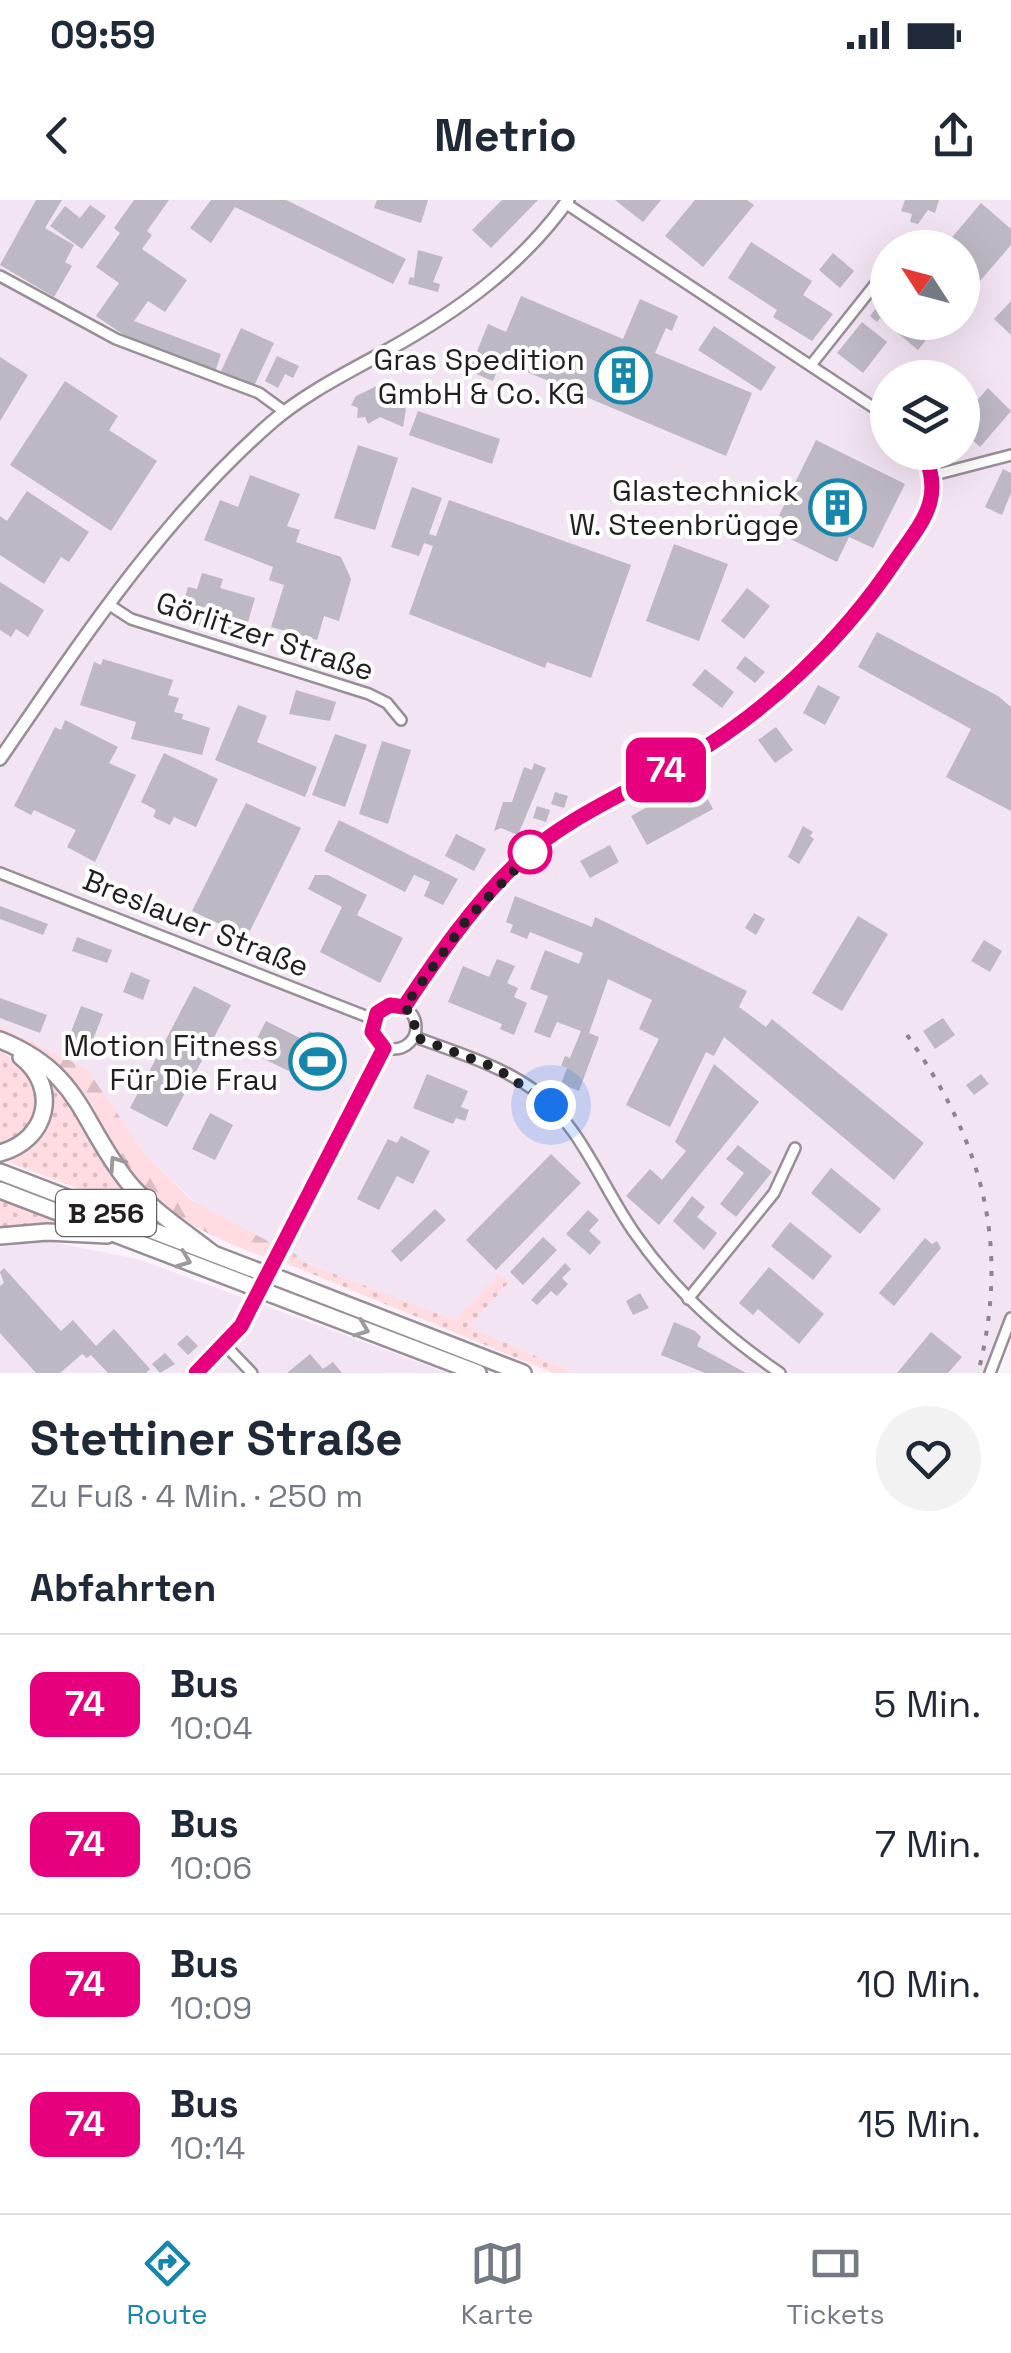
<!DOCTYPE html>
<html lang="de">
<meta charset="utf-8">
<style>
:root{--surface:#fff;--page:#f2f2f3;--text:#1f2937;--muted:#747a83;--line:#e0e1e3;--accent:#1586ac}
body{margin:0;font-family:"Space Grotesk",sans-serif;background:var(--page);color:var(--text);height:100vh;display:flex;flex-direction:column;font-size:38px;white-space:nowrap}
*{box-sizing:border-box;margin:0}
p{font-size:32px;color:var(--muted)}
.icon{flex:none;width:55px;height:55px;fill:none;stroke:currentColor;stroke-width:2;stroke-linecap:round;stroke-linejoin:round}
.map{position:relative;height:1173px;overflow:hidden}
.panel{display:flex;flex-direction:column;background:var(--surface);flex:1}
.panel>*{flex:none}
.badge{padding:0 20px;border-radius:15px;font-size:35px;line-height:65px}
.needle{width:65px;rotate:306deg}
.buttons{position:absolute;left:870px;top:30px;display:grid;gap:20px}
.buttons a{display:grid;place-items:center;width:110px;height:110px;border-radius:50%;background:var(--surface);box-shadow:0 10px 40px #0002;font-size:50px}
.you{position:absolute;width:50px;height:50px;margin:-25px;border:8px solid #fff;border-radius:50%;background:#1a73e8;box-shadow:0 0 0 15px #1a73e833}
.map>.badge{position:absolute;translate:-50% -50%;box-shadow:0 0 0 5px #fff}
h2{padding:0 30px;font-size:38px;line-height:90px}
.round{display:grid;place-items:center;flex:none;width:105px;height:105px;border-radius:52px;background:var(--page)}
.summary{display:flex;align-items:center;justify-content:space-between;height:170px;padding:0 30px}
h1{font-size:48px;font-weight:600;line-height:75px}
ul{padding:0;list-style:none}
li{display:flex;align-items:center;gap:30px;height:140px;padding:0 30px;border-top:2px solid var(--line)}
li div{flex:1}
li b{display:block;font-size:38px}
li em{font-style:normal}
li .badge{min-width:110px;font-weight:700;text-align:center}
.status{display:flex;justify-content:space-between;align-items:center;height:70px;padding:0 50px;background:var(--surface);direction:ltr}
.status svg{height:28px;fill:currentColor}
header{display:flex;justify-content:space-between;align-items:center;height:130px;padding:0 30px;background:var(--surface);font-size:45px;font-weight:600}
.menu{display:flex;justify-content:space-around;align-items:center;height:140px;border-top:2px solid var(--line);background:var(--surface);font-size:28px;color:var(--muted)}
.menu a{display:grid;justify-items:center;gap:5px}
.menu .selected{color:var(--accent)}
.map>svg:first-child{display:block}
.built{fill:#f3e4f3;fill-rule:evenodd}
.grass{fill:url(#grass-dots)}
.forest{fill:url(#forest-firs)}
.building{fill:#bdb8c3}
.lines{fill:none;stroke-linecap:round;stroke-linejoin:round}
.street-casing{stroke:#978e97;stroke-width:14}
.secondary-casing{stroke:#978e97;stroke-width:16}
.highway-casing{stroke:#978e97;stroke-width:20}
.street{stroke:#fff;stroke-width:9}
.secondary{stroke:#fff;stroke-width:11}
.highway{stroke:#fff;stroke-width:15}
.rail{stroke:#8c868c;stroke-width:4;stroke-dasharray:5 10;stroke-linecap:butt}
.highway-bridge-casing{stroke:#978e97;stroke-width:20;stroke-linecap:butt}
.highway-bridge{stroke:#fff;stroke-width:15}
.oneway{stroke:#9c9a9c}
.line-casing{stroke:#fff;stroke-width:22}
.line{stroke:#e6007e;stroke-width:15}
.walk{stroke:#221e22;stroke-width:10;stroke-dasharray:0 18}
.stop-dot{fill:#fff;stroke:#e6007e;stroke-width:5}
.labels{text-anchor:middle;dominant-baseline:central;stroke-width:8;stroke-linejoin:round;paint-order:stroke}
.shield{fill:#fff;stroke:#646264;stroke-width:2.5}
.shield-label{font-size:28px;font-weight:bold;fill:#221e22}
.poi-label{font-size:30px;fill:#221e22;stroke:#fff;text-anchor:end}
.street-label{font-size:30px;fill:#221e22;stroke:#fff}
</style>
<div class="status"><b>09:59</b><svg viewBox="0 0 49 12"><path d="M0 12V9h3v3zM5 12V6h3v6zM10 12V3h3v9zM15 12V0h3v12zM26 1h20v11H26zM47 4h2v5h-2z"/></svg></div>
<header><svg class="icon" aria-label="back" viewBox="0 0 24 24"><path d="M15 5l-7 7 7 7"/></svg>Metrio<svg class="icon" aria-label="share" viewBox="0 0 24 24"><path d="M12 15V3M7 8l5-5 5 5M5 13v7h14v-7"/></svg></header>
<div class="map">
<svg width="1011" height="1173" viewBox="0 0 1011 1173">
<defs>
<pattern id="grass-dots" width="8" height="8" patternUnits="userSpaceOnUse" patternTransform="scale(2.5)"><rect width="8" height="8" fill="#ffdce2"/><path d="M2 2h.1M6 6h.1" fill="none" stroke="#dabcc2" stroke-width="1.8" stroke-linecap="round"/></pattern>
<pattern id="forest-firs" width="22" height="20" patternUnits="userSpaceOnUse" patternTransform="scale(2.5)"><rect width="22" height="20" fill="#ffdce2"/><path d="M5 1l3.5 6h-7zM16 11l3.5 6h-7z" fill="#dabcc2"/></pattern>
</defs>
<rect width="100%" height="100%" fill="#fbf2fb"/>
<g class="built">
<path d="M0,0h1011v1135l-16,38h-420l-107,-46 41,-44 -54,38 -149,-58 -15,-12 -3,13 -23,-7 7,-13 -68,-33 -60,-58 -57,-84 -87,-43zM888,48h74v74h-74zM888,178h74v74h-74z"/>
<path d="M46,1041l92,18 310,114h-448v-126z"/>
</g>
<g class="grass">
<path d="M0,850l33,25 7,32 -16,29 -24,11z"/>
<path d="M44,868l121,153 -165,-62c30,-10 58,-31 51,-68 -1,-9 -6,-16 -7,-23z"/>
<path d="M0,999l74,29 -74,4z"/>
<path d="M290,1050l16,13 148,57 45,-46 10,8 -40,45 106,46h-22l-265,-109z"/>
</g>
<path class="forest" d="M0,826l87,43 57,84 47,47 82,44 -8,13c-64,-22 -118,-52 -153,-111 -15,-25 -24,-52 -46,-72 -18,-18 -44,-28 -66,-40z"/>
<g class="building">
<path d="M36,0h26l-17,28 29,17 -9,17 7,4 -18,31 -54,-32z"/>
<path d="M134,0h35l-22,31 5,4 -10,14 45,31 -22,32 -17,-11 -14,20 87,33 -6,18 -91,-37 -28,-19 23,-33 -23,-16 24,-34 -6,-5z"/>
<path d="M211,0h75l120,59 -13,25 -158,-77 -24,36 -21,-15z"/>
<path d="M377,0h51l-7,23 -47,-15z"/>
<path d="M502,0h36l-47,48 -19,-18z"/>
<path d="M615,0h46l-18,22z"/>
<path d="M695,0h52l7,5 -51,62 -38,-31z"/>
<path d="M905,0h34l-4,13 -7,-3 -10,14 -8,-2 2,-8 -11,-3z"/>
<path d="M981,3l30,26v16l-49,57v-54h-19z"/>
<path d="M90,5l16,11 -24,33 -32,-23 15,-20 15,12z"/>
<path d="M751,42l61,39 -9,14 30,19 -21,27 -39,-24 4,-7 -49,-32z"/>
<path d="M418,50l25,7 -10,25 7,2 -2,8 -30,-8 2,-7 4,1z"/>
<path d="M833,53l21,18 -14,17 -21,-18z"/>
<path d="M521,96l102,43 17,-40 38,17 -6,15 -6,-3 -11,25 97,40 -26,63 -225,-95 -8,20 -24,-10 19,-47 18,8z"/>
<path d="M1011,101v34l-17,-16z"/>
<path d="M880,103l8,6v13h52l-22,28 -38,-32 -3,4 -7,-6z"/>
<path d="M862,122l25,20 -24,31 -26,-20z"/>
<path d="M714,126l62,41 -15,24 -63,-41z"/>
<path d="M241,128l33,15 -20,43 -33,-15z"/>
<path d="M277,156l22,10 -6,12 -8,-4 -7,14 -13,-7z"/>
<path d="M0,157l28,18 -28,46z"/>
<path d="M65,181l53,35 -9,14 48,31 -46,70 -101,-66z"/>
<path d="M377,186l1,8 16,7 6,-5 6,14 -3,17 -23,-10 -12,7 -3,-7 -8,1 1,-10 -7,-3 5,-9z"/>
<path d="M988,188l23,23 -31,36 -13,-12 -5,5v-32l5,4z"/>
<path d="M418,211l82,28 -8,25 -83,-29z"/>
<path d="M816,240l89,44 -32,64 -24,-11 -12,25 -65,-32z"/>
<path d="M358,245l40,13 -23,72 -41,-12z"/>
<path d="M1003,269l8,4v20l-9,22 -17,-8z"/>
<path d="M250,275l50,19 -13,32 13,4 -4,12 45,15 10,22 -12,42 -15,-5 -7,24 -46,-13 13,-42 -15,-5 4,-13 -69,-27 16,-40 18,7z"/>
<path d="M412,287l30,11 -13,36 7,2 13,-36 182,65 -40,113 -44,-16 -2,6 -136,-54 24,-68 -9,-3 -5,13 -28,-9z"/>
<path d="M27,291l62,41 -20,30 -8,-5 -17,27 -44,-29v-39l7,5z"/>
<path d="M674,344l54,20 -29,77 -53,-20z"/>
<path d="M202,373l21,6 -3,9 35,10 -12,41 -65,-19 10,-33 9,2z"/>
<path d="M0,382l44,28 -16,27 -12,-8 -5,8 -11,-7z"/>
<path d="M747,388l23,18 -26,33 -23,-18z"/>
<path d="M877,432l121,64 13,11v104l-65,-34 25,-48 -113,-62z"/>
<path d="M745,456l20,16 -10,11 -19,-15z"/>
<path d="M103,459l70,21 -5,15 11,3 -5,14 9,2 -1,5 28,9 -8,27 -71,-16 5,-17 -56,-17 14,-43 7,3z"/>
<path d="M705,469l29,23 -12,16 -30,-23z"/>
<path d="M818,485l22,12 -15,28 -22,-12z"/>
<path d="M296,490l40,12 -6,19 -41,-7z"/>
<path d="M238,505l29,11 -10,26 60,25 -12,30 -90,-37z"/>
<path d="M65,520l53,27 -9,16 27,12 -41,87 -28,-15 9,-17 -42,-20 -3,5 -17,-9 41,-79 6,3z"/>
<path d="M776,527l17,23 -18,13 -17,-23z"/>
<path d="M335,534l32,11 -22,62 -33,-12z"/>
<path d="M382,541l29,9 -23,74 -29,-10z"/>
<path d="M631,545l8,17 -5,2 -11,-16z"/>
<path d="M164,553l54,26 -22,48 -22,-10 -4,8 -17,-8 3,-7 -15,-8z"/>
<path d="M534,563l12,5 -28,67 -17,-7 -7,3 9,-29h9l12,-35 8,3z"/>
<path d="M697,580l16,29 -66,36 -16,-29z"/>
<path d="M555,592l13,4 -4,12 -13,-4z"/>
<path d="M246,603l55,25 -54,109 -55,-26z"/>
<path d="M537,606l13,4 -4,12 -13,-4z"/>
<path d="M339,620l119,59 -15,26 -19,-9 6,-14 -16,-7 -9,17 -81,-41z"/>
<path d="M803,626l10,6 -3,4 4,3 -15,25 -11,-7z"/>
<path d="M456,634l30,15 -12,22 -29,-15z"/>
<path d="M610,645l9,17 -29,16 -10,-17z"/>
<path d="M315,675h13l39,20 -10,20 46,23 -23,45 -60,-31 22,-45 -34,-18z"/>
<path d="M515,696l77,31 3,-10 152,74 -8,16 27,20 6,-8 152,124 -30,37 -170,-143 -10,19 -8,-4 -36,75 -44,-22 33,-66 -20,-10 13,-29 -44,-21 -19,54 10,4 -20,54 -18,-7 6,-16 -6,-2 4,-10 5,2 11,-27 -24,-9 -7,16 -16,-6 14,-36 -18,-7 15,-39 34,14 4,-11 -53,-21 -3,7 -17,-7 3,-7 -7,-3z"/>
<path d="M0,706l48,18 -5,11 -43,-16z"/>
<path d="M754,713l11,6 -9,16 -11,-7z"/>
<path d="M858,716l30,18 -46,77 -30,-18z"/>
<path d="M77,737l35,13 -5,13 -35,-12z"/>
<path d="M984,740l18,11 -12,21 -19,-11z"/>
<path d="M497,759l18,7 -8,17 11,5 -4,9 13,6 -13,32 -14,-6 2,-5 -54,-22 15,-36 26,11z"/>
<path d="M131,772l19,8 -7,20 -20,-8z"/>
<path d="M194,786l37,19 -64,122 -37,-19z"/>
<path d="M0,798l47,17 -7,18 -40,-15z"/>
<path d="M81,806l22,8 -16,41 -21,-10z"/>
<path d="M943,818l12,17 -20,14 -12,-18z"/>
<path d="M266,821l38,19 5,-9 26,13 -20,40 -65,-32z"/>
<path d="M714,864l45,38 -100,123 -33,-29 24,-27 12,11 24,-29 -11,-9z"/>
<path d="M427,874l41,17 -7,16 8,3 -4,11 -9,-3 -3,6 -40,-16z"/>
<path d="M981,874l8,10 -15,11 -8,-10z"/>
<path d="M210,913l23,12 -18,35 -23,-11z"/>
<path d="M401,936l29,15 -17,33 -16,-8 -18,34 -22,-11 31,-60 9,4z"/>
<path d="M738,945l34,27 -36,45 -16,-13 24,-31 -18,-14z"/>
<path d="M551,954l30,29 -85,87 -30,-30z"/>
<path d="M831,968l50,41 -21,25 -49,-41z"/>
<path d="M692,996l13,11 -8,10 20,16 -13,17 -31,-29z"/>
<path d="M435,1009l11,11 -45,42 -10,-11z"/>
<path d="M588,1010l11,10 -10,11 12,11 -11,13 -24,-21z"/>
<path d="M790,1022l42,34 -19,24 -42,-34z"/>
<path d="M543,1037l14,13 -34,35 -13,-13z"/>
<path d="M925,1038l7,6 5,-3 4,7 -47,58 -15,-13z"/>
<path d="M565,1063l6,6 -9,9 6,6 -11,12 -6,-5 -14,14 -6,-5z"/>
<path d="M769,1067l55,47 -25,30 -41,-35 -5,6 -14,-12z"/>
<path d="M4,1068l57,63 12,-11 23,26 18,-17 36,40 -4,4h-38l-17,-18 -4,3 -5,-4 -22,19h-24l-36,-40v-47l4,-3 -4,-11z"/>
<path d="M640,1093l9,15 -16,7 -7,-14z"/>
<path d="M674,1122l21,9 6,6 -4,9 49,27h-41l-44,-18z"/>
<path d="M931,1132l31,25 -14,16h-51z"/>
<path d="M187,1135l11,11 -10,9 -11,-11z"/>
<path d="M165,1153l10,11 -15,9 -8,-9z"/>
<path d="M310,1154l13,15 10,-7 9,11h-55z"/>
</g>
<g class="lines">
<defs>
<g id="street">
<path d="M565,3l323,214"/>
<path d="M0,76l116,63 143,54 26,19"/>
<path d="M811,165l77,-97"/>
<path d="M923,252l11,23"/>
<path d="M934,275l77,-20"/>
<path d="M108,404l23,15 238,75 18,9 14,17"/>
<path d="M0,673l373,146"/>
<circle cx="394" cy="827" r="22"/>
<path d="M404,807c34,-50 70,-111 118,-149 59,-45 127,-75 189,-114 69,-44 134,-108 179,-175 21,-31 42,-56 44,-94"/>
<path d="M415,837c40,15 85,28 119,53 47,35 69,99 102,145 39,56 88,100 144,138"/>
<path d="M688,1099l86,-106 21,-45"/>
<path d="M226,1146l26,27"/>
<path d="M197,1173l44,-47 143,-279"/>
<path d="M990,1173l21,-55"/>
</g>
<path id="secondary" d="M0,559c81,-118 163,-242 272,-337 35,-30 77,-50 116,-72 70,-39 133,-84 180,-150"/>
<g id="highway">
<path d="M0,840c82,33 80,82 128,142 23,28 56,49 84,71"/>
<path d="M0,953c48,-13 60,-65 21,-96"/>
<path d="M0,972l255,98"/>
<path d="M0,990l246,94"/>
<path d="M0,1036l47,-4 60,3"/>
<path d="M278,1078l245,95"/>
<path d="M271,1094l207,79"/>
</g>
</defs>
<use href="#street" class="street-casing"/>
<use href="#secondary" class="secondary-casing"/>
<use href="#highway" class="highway-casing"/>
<use href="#street" class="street"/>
<use href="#secondary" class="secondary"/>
<use href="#highway" class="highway"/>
<path class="rail" d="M907,835c75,106 104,208 71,338"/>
<defs>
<g id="highway-bridge">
<path d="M255,1070l23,8"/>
<path d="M246,1084l25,10"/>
</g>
</defs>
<use href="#highway-bridge" class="highway-bridge-casing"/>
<use href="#highway-bridge" class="highway-bridge"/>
</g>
<defs><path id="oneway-chevron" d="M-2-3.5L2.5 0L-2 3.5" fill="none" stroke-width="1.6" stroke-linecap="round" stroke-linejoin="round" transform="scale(2.5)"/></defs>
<g class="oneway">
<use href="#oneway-chevron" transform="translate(116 963) rotate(-124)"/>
<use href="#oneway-chevron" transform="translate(184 1060) rotate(21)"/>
<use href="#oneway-chevron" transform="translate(362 1129) rotate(21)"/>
</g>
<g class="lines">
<defs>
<path id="line" d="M196,1173l45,-47 143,-278 -12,-16 5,-19 13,-8 14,2c34,-51 69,-102 113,-144 47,-45 114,-72 169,-104 82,-48 156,-119 209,-198 26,-38 51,-62 28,-109"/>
</defs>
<use href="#line" class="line-casing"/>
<use href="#line" class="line"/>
<path class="walk" d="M530,652l5,-3 -67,69 -64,89 10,9 1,21 81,31 55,37"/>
</g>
<defs>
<symbol id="building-ring" viewBox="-11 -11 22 22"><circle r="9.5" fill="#fff" stroke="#1586ac" stroke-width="1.5"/><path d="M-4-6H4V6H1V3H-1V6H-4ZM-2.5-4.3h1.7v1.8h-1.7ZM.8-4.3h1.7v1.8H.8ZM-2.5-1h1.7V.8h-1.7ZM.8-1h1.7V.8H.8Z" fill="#1586ac"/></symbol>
<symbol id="stadium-ring" viewBox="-11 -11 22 22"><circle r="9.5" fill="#fff" stroke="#1586ac" stroke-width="1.5"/><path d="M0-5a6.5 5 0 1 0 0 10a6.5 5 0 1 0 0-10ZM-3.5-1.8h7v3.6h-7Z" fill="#1586ac"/></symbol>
</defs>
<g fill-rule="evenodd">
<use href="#building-ring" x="592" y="144" width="63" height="63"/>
<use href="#building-ring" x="806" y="276" width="63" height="63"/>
<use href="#stadium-ring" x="286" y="830" width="63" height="63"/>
</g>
<circle class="stop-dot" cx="530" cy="652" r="20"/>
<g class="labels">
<rect class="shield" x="56" y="990" width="100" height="46" rx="8"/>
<g class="shield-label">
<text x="106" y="1013">B 256</text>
</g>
<g class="poi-label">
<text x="585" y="159">Gras Spedition<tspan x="585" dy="34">GmbH &amp; Co. KG</tspan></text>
<text x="799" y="290">Glastechnick<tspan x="799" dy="34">W. Steenbrügge</tspan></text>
<text x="278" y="845">Motion Fitness<tspan x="278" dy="34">Für Die Frau</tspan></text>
</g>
<g class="street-label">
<text transform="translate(265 436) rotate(18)">Görlitzer Straße</text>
<text transform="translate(196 723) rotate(22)">Breslauer Straße</text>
</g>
</g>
</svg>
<div class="buttons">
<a><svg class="needle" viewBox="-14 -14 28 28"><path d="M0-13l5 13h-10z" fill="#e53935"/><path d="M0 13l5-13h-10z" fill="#747a83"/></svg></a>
<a><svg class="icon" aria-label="layers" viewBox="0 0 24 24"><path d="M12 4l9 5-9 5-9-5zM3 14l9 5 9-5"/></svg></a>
</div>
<div class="you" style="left:551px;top:905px"></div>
<b class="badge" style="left:666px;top:570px;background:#e6007e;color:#fff">74</b>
</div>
<section class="panel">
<div class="summary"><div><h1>Stettiner Straße</h1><p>Zu Fuß · 4 Min. · 250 m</p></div><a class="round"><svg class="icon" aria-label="heart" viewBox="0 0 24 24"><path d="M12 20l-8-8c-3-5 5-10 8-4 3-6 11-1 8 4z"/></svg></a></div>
<h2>Abfahrten</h2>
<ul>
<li><span class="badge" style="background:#e6007e;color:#fff">74</span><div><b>Bus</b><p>10:04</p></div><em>5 Min.</em></li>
<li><span class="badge" style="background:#e6007e;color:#fff">74</span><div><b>Bus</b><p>10:06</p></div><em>7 Min.</em></li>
<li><span class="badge" style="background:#e6007e;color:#fff">74</span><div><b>Bus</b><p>10:09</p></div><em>10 Min.</em></li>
<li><span class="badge" style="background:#e6007e;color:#fff">74</span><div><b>Bus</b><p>10:14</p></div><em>15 Min.</em></li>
</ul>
</section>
<nav class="menu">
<a class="selected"><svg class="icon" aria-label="directions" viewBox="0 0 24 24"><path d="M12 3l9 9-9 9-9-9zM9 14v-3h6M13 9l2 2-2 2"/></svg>Route</a>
<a><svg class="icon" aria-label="map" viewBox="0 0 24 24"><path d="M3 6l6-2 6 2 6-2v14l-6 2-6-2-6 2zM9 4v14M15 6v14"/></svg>Karte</a>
<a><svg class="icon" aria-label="tickets" viewBox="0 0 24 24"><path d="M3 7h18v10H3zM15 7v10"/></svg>Tickets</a>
</nav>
